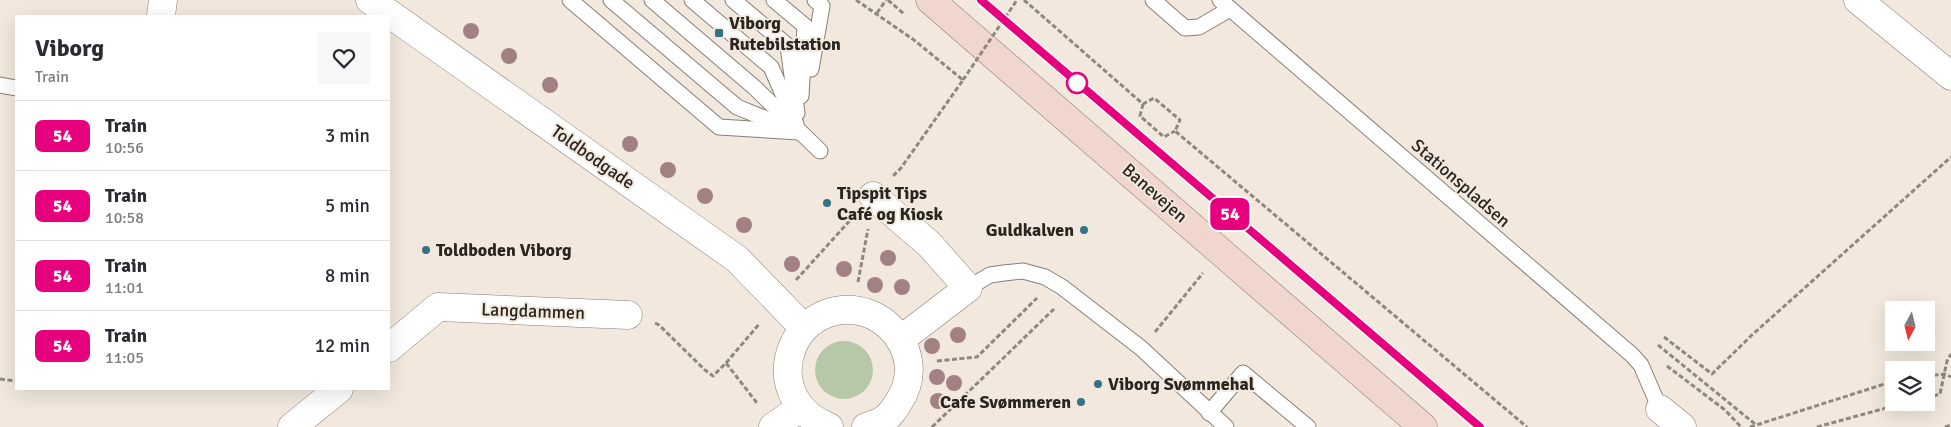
<!DOCTYPE html>
<meta charset="utf-8">
<style>
:root{--surface:#fff;--page:#f7f7f7;--text:#2b2b33;--muted:#7c7c81;--line:#e1e1e2}
body{margin:0;font-family:Signika,sans-serif;background:var(--page);color:var(--text);height:100vh;display:flex;flex-direction:column;font-size:19px;white-space:nowrap}
*{box-sizing:border-box;margin:0}
p{font-size:16px;color:var(--muted)}
.icon{flex:none;width:28px;height:28px;fill:none;stroke:currentColor;stroke-width:2;stroke-linecap:round;stroke-linejoin:round}
.map{position:relative;flex:1;overflow:hidden}
.side{position:absolute;left:15px;top:15px;width:375px;height:375px;display:flex;flex-direction:column;background:var(--surface);border-radius:0px;box-shadow:0 5px 20px #0002}
.side>*{flex:none}
.badge{padding:0 10px;border-radius:8px;font-size:18px;line-height:32px}
.needle{width:32px;rotate:187deg}
.buttons{position:absolute;left:1885px;top:301px;display:grid;gap:10px}
.buttons a{display:grid;place-items:center;width:50px;height:50px;border-radius:0px;background:var(--surface);box-shadow:0 5px 20px #0002;font-size:25px}
.map>.badge{position:absolute;translate:-50% -50%;box-shadow:0 0 0 2px #fff}
.round{display:grid;place-items:center;flex:none;width:52px;height:52px;border-radius:0px;background:var(--page)}
.headline{display:flex;align-items:center;justify-content:space-between;height:85px;padding:0 20px}
h1{font-size:24px;font-weight:800;line-height:38px}
ul{padding:0;list-style:none}
li{display:flex;align-items:center;gap:15px;height:70px;padding:0 20px;border-top:1px solid var(--line)}
li div{flex:1}
li b{display:block;font-size:19px}
li em{font-style:normal}
li .badge{min-width:55px;font-weight:700;text-align:center}
.map>svg:first-child{display:block}
.water{fill:#b7c8a8}
.lines{fill:none;stroke-linecap:round;stroke-linejoin:round}
.service-casing{stroke:#887f75;stroke-width:17}
.minor-casing{stroke:#887f75;stroke-width:29}
.tertiary-casing{stroke:#887f75;stroke-width:29}
.secondary-casing{stroke:#887f75;stroke-width:29}
.path{stroke:#8f8881;stroke-width:3;stroke-dasharray:5 2.5;stroke-linecap:butt}
.service{stroke:#fff;stroke-width:15}
.minor{stroke:#fff;stroke-width:28}
.tertiary{stroke:#fff;stroke-width:28}
.secondary{stroke:#f0d6cc;stroke-width:28}
.rail{stroke:#625c56;stroke-width:4;stroke-dasharray:8 4;stroke-linecap:butt}
.path-bridge{stroke:#8f8881;stroke-width:3;stroke-dasharray:5 2.5;stroke-linecap:butt}
.tree{fill:#a28182}
.line-casing{stroke:#fff;stroke-width:11}
.line{stroke:#e6007e;stroke-width:8}
.poi-dot{fill:#327386;stroke:#f2e8dd;stroke-width:2}
.stop-dot{fill:#fff;stroke:#e6007e;stroke-width:2.5}
.labels{text-anchor:middle;dominant-baseline:central;stroke-width:4;stroke-linejoin:round;paint-order:stroke}
.poi-label{font-size:18px;font-weight:bold;fill:#292521;stroke:#f2e8dd;text-anchor:start}
.street-label{font-size:18px;fill:#292521;stroke:#f2e8dd}
</style>
<div class="map">
<svg width="1951" height="427" viewBox="0 0 1951 427">
<rect width="100%" height="100%" fill="#f2e8dd"/>
<circle class="water" cx="844" cy="370" r="29"/>
<g class="lines">
<defs>
<g id="service">
<path d="M570,0l149,127 80,5"/>
<path d="M611,0l126,107 49,20"/>
<path d="M652,0l102,87 66,64"/>
<path d="M692,0l79,67 25,57"/>
<path d="M733,0l55,46 9,67"/>
<path d="M774,0l31,26 -4,70"/>
<path d="M1153,0l32,28 14,-1 31,-18"/>
<path d="M1220,0l412,355 9,10 19,44"/>
<path d="M811,69l11,-63 -7,-6"/>
<path d="M0,85l16,3"/>
<path d="M968,288l22,-13 14,-2 19,-2 22,6 17,10 79,61 85,79"/>
<path d="M1209,413l34,-40 65,54"/>
</g>
<g id="minor">
<path d="M1858,0l93,76"/>
<path d="M161,16l2,-16"/>
<path d="M873,196l56,48 39,44 -68,52"/>
<path d="M389,348l49,-41 190,8"/>
<path d="M292,427l47,-38"/>
</g>
<g id="tertiary">
<path d="M370,0l367,259 67,69"/>
<path d="M1660,409l22,18"/>
<path d="M773,427l27,-19"/>
<path d="M829,427c-22,-9 -38,-26 -41,-50 -2,-20 6,-41 22,-54 56,-42 126,25 88,80 -4,7 -10,15 -18,19 -4,2 -9,3 -14,5"/>
</g>
<path id="secondary" d="M930,0l493,427"/>
</defs>
<use href="#service" class="service-casing"/>
<use href="#minor" class="minor-casing"/>
<use href="#tertiary" class="tertiary-casing"/>
<use href="#secondary" class="secondary-casing"/>
<g class="path">
<path d="M856,0l58,40 49,40 -62,88 -8,8"/>
<path d="M888,0l16,14"/>
<path d="M1024,0l119,104 11,-6 26,22 -5,11 352,296"/>
<path d="M877,13l9,-13"/>
<path d="M1143,104l-3,12 24,21 11,-6"/>
<path d="M796,280l58,-64"/>
<path d="M858,282l10,-53"/>
<path d="M655,323l4,2 46,45 8,6 13,-13 31,40"/>
<path d="M1155,332l48,-59"/>
<path d="M1664,337l48,37 41,-40 198,-177"/>
<path d="M1658,345l97,79"/>
<path d="M937,361l40,-4 60,-59"/>
<path d="M726,363l34,-40"/>
<path d="M1667,366l58,44 16,17"/>
<path d="M1926,376l19,-2 6,3"/>
<path d="M0,379l16,2"/>
<path d="M1926,398l14,-4 7,-33 4,-7"/>
<path d="M932,427l122,-118"/>
<path d="M1750,427l144,-46"/>
<path d="M1817,427l91,-25"/>
<path d="M1945,427l6,-2"/>
</g>
<use href="#service" class="service"/>
<use href="#minor" class="minor"/>
<use href="#tertiary" class="tertiary"/>
<use href="#secondary" class="secondary"/>
<path class="rail" d="M981,0l499,427"/>
<path class="path-bridge" d="M963,80l54,-80"/>
</g>
<g class="tree">
<circle cx="471" cy="31" r="8"/>
<circle cx="509" cy="56" r="8"/>
<circle cx="550" cy="85" r="8"/>
<circle cx="630" cy="144" r="8"/>
<circle cx="668" cy="170" r="8"/>
<circle cx="705" cy="196" r="8"/>
<circle cx="744" cy="225" r="8"/>
<circle cx="888" cy="258" r="8"/>
<circle cx="792" cy="264" r="8"/>
<circle cx="844" cy="269" r="8"/>
<circle cx="875" cy="285" r="8"/>
<circle cx="902" cy="287" r="8"/>
<circle cx="958" cy="335" r="8"/>
<circle cx="932" cy="346" r="8"/>
<circle cx="937" cy="377" r="8"/>
<circle cx="954" cy="383" r="8"/>
<circle cx="938" cy="401" r="8"/>
</g>
<g class="lines">
<defs>
<path id="line" d="M981,0l499,427"/>
</defs>
<use href="#line" class="line-casing"/>
<use href="#line" class="line"/>
</g>
<g class="poi-dot">
<rect x="714" y="28" width="10" height="10" rx="2.5"/>
<circle cx="827" cy="203" r="5"/>
<circle cx="1084" cy="230" r="5"/>
<circle cx="426" cy="250" r="5"/>
<circle cx="1098" cy="384" r="5"/>
<circle cx="1081" cy="402" r="5"/>
</g>
<circle class="stop-dot" cx="1077" cy="83" r="10"/>
<g class="labels">
<g class="poi-label">
<text x="729" y="23">Viborg<tspan x="729" dy="21">Rutebilstation</tspan></text>
<text x="837" y="193">Tipspit Tips<tspan x="837" dy="21">Café og Kiosk</tspan></text>
<text x="1074" y="230" text-anchor="end">Guldkalven</text>
<text x="436" y="250">Toldboden Viborg</text>
<text x="1108" y="384">Viborg Svømmehal</text>
<text x="1071" y="402" text-anchor="end">Cafe Svømmeren</text>
</g>
<g class="street-label">
<text transform="translate(593 157) rotate(35)">Toldbodgade</text>
<text transform="translate(1461 183) rotate(41)">Stationspladsen</text>
<text transform="translate(1155 193) rotate(41)">Banevejen</text>
<text transform="translate(533 311) rotate(2)">Langdammen</text>
</g>
</g>
</svg>
<div class="buttons">
<a><svg class="needle" viewBox="-14 -14 28 28"><path d="M0-13l5 13h-10z" fill="#e53935"/><path d="M0 13l5-13h-10z" fill="#7c7c81"/></svg></a>
<a><svg class="icon" aria-label="layers" viewBox="0 0 24 24"><path d="M12 4l9 5-9 5-9-5zM3 14l9 5 9-5"/></svg></a>
</div>
<b class="badge" style="left:1230px;top:214px;background:#e6007e;color:#fff">54</b>
<section class="side">
<div class="headline"><div><h1>Viborg</h1><p>Train</p></div><a class="round"><svg class="icon" aria-label="heart" viewBox="0 0 24 24"><path d="M12 20l-8-8c-3-5 5-10 8-4 3-6 11-1 8 4z"/></svg></a></div>
<ul>
<li><span class="badge" style="background:#e6007e;color:#fff">54</span><div><b>Train</b><p>10:56</p></div><em>3 min</em></li>
<li><span class="badge" style="background:#e6007e;color:#fff">54</span><div><b>Train</b><p>10:58</p></div><em>5 min</em></li>
<li><span class="badge" style="background:#e6007e;color:#fff">54</span><div><b>Train</b><p>11:01</p></div><em>8 min</em></li>
<li><span class="badge" style="background:#e6007e;color:#fff">54</span><div><b>Train</b><p>11:05</p></div><em>12 min</em></li>
</ul>
</section>
</div>
